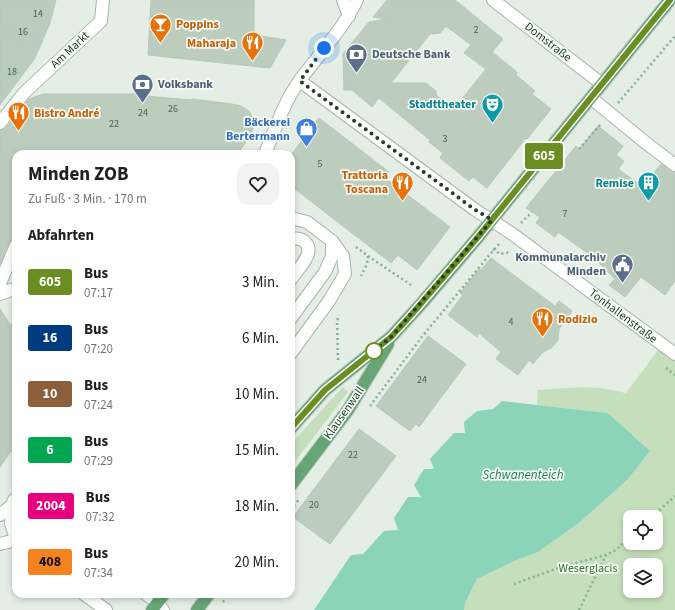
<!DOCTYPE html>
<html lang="de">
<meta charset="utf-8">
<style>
:root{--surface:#fff;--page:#f2f2f2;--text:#202124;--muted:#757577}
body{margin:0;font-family:"Source Sans 3",sans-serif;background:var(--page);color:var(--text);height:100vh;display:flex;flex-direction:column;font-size:15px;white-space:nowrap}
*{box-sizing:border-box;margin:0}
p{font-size:13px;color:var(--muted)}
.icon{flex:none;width:22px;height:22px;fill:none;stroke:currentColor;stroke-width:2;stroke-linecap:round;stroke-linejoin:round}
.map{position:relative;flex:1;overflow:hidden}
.sheet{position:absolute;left:12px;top:150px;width:283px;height:448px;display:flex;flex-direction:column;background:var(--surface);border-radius:12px;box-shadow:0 2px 6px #0003}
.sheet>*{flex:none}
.badge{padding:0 8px;border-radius:3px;font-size:14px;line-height:26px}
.buttons{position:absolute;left:623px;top:510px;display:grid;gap:8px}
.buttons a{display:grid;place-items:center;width:40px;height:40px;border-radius:8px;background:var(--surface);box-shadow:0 2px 6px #0003;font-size:20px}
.you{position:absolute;width:20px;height:20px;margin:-10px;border:3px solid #fff;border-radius:50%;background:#1a73e8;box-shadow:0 0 0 6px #1a73e833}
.map>.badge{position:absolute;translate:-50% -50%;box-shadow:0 0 0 2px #fff}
h2{padding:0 16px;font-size:15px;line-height:36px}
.round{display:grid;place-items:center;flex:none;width:42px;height:42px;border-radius:12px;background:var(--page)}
.summary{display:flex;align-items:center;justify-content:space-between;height:68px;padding:0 16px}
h1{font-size:19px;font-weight:700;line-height:30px}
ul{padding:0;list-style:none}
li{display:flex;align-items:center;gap:12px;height:56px;padding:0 16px}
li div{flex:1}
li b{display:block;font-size:15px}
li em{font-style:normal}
li .badge{min-width:44px;font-weight:700;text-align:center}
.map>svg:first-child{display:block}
.green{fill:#c5dfbc;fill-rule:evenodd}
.water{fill:#8bd4ba}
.building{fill:#bcccbd;stroke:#b6c8b7;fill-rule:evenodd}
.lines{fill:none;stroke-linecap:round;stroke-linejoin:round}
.minor-tunnel{stroke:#bdcbbf;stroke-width:12;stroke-dasharray:12 6;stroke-linecap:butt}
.minor-casing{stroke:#a6b6a8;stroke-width:14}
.major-casing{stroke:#c1cac3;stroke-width:14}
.path{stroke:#83b28c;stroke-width:2.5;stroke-dasharray:2 3;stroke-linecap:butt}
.minor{stroke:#fff;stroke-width:12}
.major{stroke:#67a576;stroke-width:12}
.line-casing{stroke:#fff;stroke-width:9}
.line{stroke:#6b8e23;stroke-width:6}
.walk{stroke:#224029;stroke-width:4;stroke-dasharray:0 7.2}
.stop-dot{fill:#fff;stroke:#6b8e23;stroke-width:2}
.labels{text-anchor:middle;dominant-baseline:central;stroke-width:3.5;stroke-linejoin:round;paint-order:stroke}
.number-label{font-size:10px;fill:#48634e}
.food-label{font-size:12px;font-weight:bold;fill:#c56008;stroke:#f5faf5;text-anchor:start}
.street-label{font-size:12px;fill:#224029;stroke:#f5faf5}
.service-label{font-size:12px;font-weight:bold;fill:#4e5e75;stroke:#f5faf5;text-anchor:start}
.culture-label{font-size:12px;font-weight:bold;fill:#0d838f;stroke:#f5faf5;text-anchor:end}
.shop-label{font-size:12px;font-weight:bold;fill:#366cbe;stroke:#f5faf5;text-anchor:end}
.park-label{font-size:12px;fill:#34792b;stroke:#f5faf5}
.water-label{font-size:13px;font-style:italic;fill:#1a7f5d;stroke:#f5faf5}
</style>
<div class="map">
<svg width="675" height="610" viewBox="0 0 675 610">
<rect width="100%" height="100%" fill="#e4eee4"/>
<g class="green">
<path d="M662,345l13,10v255h-211l1,-7 12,-24 35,-17 26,-10 41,-29 49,-44 22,-28 -42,-38 -71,-8 1,-15 45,-3 18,1 25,5zM630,517h26v26h-26zM630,565h26v26h-26z"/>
<path d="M343,387l5,5 -57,75v-23z"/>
</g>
<path class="water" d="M502,401l106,12 42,38 -22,28 -49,44 -41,29 -26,10 -35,17 -12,24 -1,7h-150l37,-55 12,-1 21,-23 14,-1 -4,-12 14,-21h13l-7,-12 10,-16h10l-4,-10 24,-26h11l-1,-11 13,-11 16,-2z"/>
<g class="building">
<path d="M0,0h56l-6,23 -15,35 -35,47z"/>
<path d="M151,0h103v35l32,5 -16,28 -122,-13z"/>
<path d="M387,0h68l48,39 -11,13 25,20 -1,3 19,16 -3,3 19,15 -24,30 -1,-1 -39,50 -14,-11 -4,4 -29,-23 3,-5 -14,-11 1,-2 -51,-42 -7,9 -20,-17h-8l-1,-36 26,-32 17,-3 -13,-2zM446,26l25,19 -7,8 22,16 -32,40 -18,-14v-4l-10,-8h-35l39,-49 10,-1z"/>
<path d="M43,94h94l8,2 47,4v-1l40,5 9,2 8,5 5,9v5l-4,12 -13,17h-221v84l-4,1 -3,3 -9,22v-134l6,-2 23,-29z"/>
<path d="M319,118l70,54 -4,6 65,49 -33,43 -19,-15 -7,8 -100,-77v-31z"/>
<path d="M598,126l25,20 -7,9 8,6 -6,8 25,18 18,-23 9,7 5,1v109l-10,14 -24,-18 -16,20 -16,-12 6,-6 -22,-22 -35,-25 -3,5 -19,-14 4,-6 -14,-9 50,-62 3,3z"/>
<path d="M491,258l64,48 4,-5 13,10 -13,18 -1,11 -3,4 -4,4 -9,5 -9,11 -4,-4 -11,15 -22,-16 5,-7 -22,-19 -2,4 -29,-22 15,-20 -3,-2 19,-24 2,1z"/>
<path d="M0,309l10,15 6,-2v122l-16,23z"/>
<path d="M428,336l38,28 -47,63 -3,-3 -6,7 -34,-25z"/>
<path d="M359,429l37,27 -66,88 -37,-27z"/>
</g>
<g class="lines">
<path class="minor-tunnel" d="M0,29l42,13"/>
<defs>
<g id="minor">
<path d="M343,0l6,16"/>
<path d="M493,0l109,84"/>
<path d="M300,81l174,128 37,24 164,121"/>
<path d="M591,98l55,45 29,22"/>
<path d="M0,123l24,-30 77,-72 2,-21"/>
<path d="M265,154c10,-25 19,-52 35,-74 20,-27 43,-51 57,-80"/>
<path d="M291,218l16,4 25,19 11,15 2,18 -16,27 -38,52"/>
<path d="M291,239c6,-1 11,-1 15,4 9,11 -9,27 -15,36"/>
<path d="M0,285l1,-4 15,-36"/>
<path d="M0,294l11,-4h5"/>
<path d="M291,318l34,-46 7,-16v-15"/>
<path d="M12,505l-1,18 5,17"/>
<path d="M0,515l12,-10 2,-5"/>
<path d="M0,544l16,-4"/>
<path d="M84,594l22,16"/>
<path d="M146,594l12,9 5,7"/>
</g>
<g id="major">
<path d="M291,428l34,-38 66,-53 31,-34 56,-66 192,-237"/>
<path d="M291,485l57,-75 40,-66"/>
<path d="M152,610l12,-16"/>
<path d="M197,610l12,-16"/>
</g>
</defs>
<use href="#minor" class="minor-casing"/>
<use href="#major" class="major-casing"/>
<g class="path">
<path d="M618,103l57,-67"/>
<path d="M579,149l21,-24"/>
<path d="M521,223l11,-11"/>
<path d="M356,247l12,9 -1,8 -6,12"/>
<path d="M493,249l7,5 10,-2"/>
<path d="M368,256l43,29"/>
<path d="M338,360l-1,-39 2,-6"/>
<path d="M666,368l9,7"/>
<path d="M370,406l51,-68 70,-85 9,-10"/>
<path d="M12,450l4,3"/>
<path d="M291,510l9,-12"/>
<path d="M652,517l23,-21"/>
<path d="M514,584l47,-17 45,-12 10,-5 14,-13"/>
<path d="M223,602l6,-8"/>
<path d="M579,610l27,-55"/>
</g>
<use href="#minor" class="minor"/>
<use href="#major" class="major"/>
</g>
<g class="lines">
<defs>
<path id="line" d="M291,428l34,-38 66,-53 21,-23 66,-77 192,-237"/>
</defs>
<use href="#line" class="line-casing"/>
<use href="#line" class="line"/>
<path class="walk" d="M324,48l-24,33 174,128 18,11 -101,117 -22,18 5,-4"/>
</g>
<defs>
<symbol id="bar-pin" viewBox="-11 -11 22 30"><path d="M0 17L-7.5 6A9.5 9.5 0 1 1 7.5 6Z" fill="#e8710a" stroke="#f5faf5"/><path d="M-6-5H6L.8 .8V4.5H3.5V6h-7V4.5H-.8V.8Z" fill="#fff"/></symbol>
<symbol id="restaurant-pin" viewBox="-11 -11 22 30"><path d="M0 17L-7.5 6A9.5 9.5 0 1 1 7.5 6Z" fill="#e8710a" stroke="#f5faf5"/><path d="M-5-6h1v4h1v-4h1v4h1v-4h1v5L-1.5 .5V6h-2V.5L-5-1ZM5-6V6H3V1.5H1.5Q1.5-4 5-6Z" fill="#fff"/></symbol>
<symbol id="bank-pin" viewBox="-11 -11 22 30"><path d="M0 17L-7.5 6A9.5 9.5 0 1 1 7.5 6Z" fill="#5c6f8a" stroke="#f5faf5"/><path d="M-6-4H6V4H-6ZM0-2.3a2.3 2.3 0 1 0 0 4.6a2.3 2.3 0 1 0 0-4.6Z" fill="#fff"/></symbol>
<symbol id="theatre-pin" viewBox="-11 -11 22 30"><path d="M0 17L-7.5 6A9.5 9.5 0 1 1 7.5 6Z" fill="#0f9aa8" stroke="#f5faf5"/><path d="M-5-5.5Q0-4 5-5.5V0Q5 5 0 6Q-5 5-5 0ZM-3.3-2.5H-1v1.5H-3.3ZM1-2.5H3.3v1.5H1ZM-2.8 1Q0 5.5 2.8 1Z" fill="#fff"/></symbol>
<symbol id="shop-pin" viewBox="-11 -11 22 30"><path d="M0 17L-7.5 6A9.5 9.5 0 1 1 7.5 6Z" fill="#3f7fe0" stroke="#f5faf5"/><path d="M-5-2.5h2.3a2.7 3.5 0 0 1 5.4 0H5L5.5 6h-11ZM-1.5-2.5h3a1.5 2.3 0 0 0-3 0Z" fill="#fff"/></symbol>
<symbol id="building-pin" viewBox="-11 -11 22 30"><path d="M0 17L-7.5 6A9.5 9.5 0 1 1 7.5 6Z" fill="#0f9aa8" stroke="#f5faf5"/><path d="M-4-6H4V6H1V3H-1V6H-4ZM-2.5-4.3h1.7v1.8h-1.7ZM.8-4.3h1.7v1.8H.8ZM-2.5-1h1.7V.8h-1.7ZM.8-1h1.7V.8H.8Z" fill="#fff"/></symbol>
<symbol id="civic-pin" viewBox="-11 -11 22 30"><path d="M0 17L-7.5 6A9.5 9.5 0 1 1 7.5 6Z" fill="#5c6f8a" stroke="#f5faf5"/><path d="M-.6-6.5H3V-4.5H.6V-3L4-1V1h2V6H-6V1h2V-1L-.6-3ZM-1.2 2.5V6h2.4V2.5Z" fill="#fff"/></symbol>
</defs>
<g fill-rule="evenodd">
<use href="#bar-pin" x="148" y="12" width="25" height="34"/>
<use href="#restaurant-pin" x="240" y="30" width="25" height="34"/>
<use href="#bank-pin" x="344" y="42" width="25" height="34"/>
<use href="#bank-pin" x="130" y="72" width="25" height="34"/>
<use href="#theatre-pin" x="480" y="92" width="25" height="34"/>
<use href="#restaurant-pin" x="6" y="100" width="25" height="34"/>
<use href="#shop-pin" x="294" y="116" width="25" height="34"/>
<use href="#restaurant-pin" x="390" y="170" width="25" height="34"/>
<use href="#building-pin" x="636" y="170" width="25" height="34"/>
<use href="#civic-pin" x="610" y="252" width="25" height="34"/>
<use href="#restaurant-pin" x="530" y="306" width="25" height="34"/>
</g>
<circle class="stop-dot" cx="374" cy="351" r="8"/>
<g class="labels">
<g class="number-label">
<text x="38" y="14">14</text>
<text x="476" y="30">2</text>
<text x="23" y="32">16</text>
<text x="12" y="72">18</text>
<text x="173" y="109">26</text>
<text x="143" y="113">24</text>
<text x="114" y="124">22</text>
<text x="445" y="139">3</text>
<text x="320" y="164">5</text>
<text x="565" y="214">7</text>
<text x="511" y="322">4</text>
<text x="422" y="380">24</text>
<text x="353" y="455">22</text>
<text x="314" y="505">20</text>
</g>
<g class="food-label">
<text x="176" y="24">Poppins</text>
<text x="236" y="43" text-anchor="end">Maharaja</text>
<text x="34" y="113">Bistro André</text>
<text x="388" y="175" text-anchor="end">Trattoria<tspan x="388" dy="14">Toscana</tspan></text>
<text x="558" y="319">Rodizio</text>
</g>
<g class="street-label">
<text transform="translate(548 42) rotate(38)">Domstraße</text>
<text transform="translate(70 50) rotate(-43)">Am Markt</text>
<text transform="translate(623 316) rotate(37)">Tonhallenstraße</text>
<text transform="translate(344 413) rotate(-55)">Klausenwall</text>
</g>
<g class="service-label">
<text x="372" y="54">Deutsche Bank</text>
<text x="158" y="84">Volksbank</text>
<text x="606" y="257" text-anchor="end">Kommunalarchiv<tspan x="606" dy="14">Minden</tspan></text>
</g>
<g class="culture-label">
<text x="476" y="104">Stadttheater</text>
<text x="634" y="183">Remise</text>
</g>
<g class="shop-label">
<text x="290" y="122">Bäckerei<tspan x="290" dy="14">Bertermann</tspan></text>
</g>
<g class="park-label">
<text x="588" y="568">Weserglacis</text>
</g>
<g class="water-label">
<text x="523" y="475">Schwanenteich</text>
</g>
</g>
</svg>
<div class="buttons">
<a><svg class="icon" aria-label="locate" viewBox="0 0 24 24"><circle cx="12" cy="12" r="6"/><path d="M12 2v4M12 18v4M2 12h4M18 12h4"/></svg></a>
<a><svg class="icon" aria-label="layers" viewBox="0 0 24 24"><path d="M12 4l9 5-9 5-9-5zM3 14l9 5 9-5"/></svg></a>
</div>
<div class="you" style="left:324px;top:48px"></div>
<b class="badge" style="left:544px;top:156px;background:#6b8e23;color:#fff">605</b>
<section class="sheet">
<div class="summary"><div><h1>Minden ZOB</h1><p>Zu Fuß · 3 Min. · 170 m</p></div><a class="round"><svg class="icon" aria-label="heart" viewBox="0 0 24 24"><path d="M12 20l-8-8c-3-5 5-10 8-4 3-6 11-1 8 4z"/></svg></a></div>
<h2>Abfahrten</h2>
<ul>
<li><span class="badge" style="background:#6b8e23;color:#fff">605</span><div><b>Bus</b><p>07:17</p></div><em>3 Min.</em></li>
<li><span class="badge" style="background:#003b80;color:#fff">16</span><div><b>Bus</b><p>07:20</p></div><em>6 Min.</em></li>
<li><span class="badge" style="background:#8b5e3c;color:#fff">10</span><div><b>Bus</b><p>07:24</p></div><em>10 Min.</em></li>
<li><span class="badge" style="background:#00a651;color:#fff">6</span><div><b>Bus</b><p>07:29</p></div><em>15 Min.</em></li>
<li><span class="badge" style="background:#e6007e;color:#fff">2004</span><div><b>Bus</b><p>07:32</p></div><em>18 Min.</em></li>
<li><span class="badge" style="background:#f58220;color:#111">408</span><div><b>Bus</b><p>07:34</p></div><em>20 Min.</em></li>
</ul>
</section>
</div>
